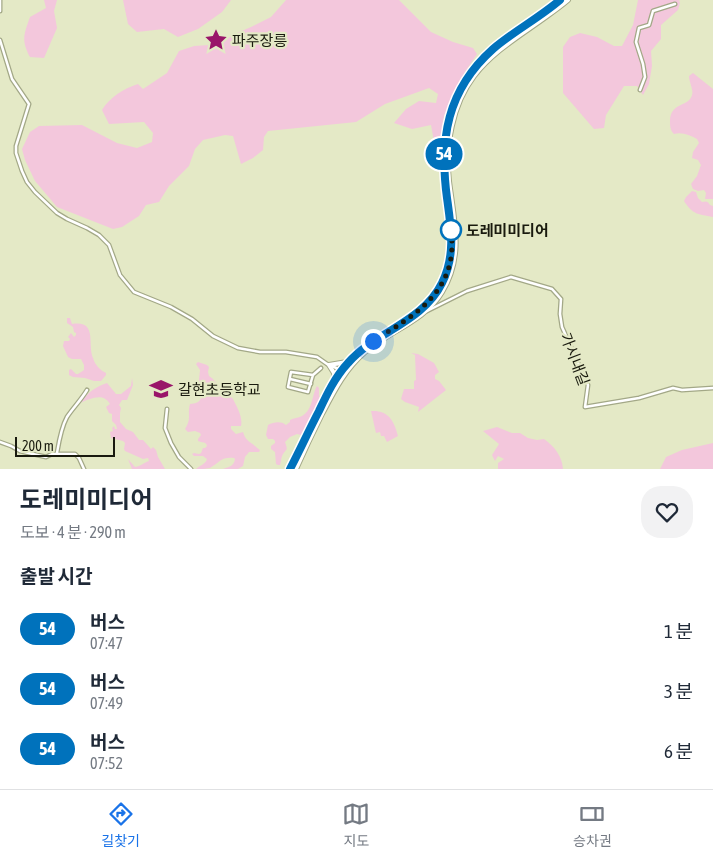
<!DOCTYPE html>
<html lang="ko">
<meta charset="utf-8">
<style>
:root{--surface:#fff;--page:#f2f2f3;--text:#1f2937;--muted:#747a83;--line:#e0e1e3;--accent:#1a73e8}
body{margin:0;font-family:"Asap Condensed","Noto Sans KR",sans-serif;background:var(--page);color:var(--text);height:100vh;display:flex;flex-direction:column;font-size:19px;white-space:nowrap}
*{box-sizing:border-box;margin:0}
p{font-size:16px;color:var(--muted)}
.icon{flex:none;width:28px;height:28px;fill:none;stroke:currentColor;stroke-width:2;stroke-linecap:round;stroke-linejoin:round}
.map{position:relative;height:469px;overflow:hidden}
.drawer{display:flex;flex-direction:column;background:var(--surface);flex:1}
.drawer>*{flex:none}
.badge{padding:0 10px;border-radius:16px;font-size:18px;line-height:32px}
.scale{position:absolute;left:15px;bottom:12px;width:100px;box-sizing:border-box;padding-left:5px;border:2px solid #191a0e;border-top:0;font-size:14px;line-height:18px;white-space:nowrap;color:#191a0e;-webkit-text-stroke:4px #e4e9c6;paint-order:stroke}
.you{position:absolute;width:25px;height:25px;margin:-12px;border:4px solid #fff;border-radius:50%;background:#1a73e8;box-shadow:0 0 0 8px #1a73e833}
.map>.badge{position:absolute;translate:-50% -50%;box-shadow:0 0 0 2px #fff}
h2{padding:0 20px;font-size:19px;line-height:45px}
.round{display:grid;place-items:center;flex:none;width:52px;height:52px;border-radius:20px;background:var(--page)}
.headline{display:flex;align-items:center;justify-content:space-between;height:85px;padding:0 20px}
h1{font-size:24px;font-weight:700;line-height:38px}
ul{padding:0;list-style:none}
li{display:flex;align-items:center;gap:15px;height:60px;padding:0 20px}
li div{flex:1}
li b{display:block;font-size:19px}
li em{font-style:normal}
li .badge{min-width:55px;font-weight:700;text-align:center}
.menu{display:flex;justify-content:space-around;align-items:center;height:70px;border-top:1px solid var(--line);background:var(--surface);font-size:14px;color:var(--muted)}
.menu a{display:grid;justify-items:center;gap:2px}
.menu .on{color:var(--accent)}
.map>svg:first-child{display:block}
.green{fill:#f3c7dc}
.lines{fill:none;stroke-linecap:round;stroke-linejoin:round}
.street-casing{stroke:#a3a887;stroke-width:5}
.secondary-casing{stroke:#a3a887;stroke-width:6}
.street{stroke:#fff;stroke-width:2.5}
.secondary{stroke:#fff;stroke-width:4}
.line-casing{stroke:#fff;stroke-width:11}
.line{stroke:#0072bc;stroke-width:8}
.walk{stroke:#191a0e;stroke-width:5;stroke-dasharray:0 9}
.stop-dot{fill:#fff;stroke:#0072bc;stroke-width:2.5}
.labels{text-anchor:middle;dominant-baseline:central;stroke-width:4.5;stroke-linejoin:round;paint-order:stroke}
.poi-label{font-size:15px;fill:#191a0e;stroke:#e4e9c6;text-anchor:start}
.stop-label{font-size:15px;font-weight:bold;fill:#191a0e;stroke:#e4e9c6;text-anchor:start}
.street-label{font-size:15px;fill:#191a0e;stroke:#e4e9c6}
</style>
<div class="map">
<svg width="713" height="469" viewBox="0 0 713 469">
<rect width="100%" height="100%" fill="#e4e9c6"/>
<g class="green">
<path d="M44,0h13l-3,11 3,17 -13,30 -14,-1c-9,-17 -6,-23 0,-40l16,-9z"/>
<path d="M123,0h108l-9,12 -24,17 -20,8 -14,-8 -27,3 -9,-8z"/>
<path d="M286,0h113l32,32 22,10 20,6 4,6 -12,18 -21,44 -4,31h-5l-4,-22 -19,4 -18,-6 12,-14 13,-8 17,2 2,-9 -9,-6 -44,16 -29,18 -88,9 -4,6 -1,13 -10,8 -12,6 -8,-28 -8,-1 -22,5 -8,9 -6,17 -20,20 -10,16 -13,3 -7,11 -17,11 -9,2 -56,-22 -22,-26 -10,-21 -3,-11 8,-17 9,-6 43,-1 35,18 20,5 15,-6 1,-9 -9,-11 -35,2 -7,-14c8,-13 21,-21 36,-26l5,5 24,-16 12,-22 15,-5 15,-1 42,-18 20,-10z"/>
<path d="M638,0h41l1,3 -2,7 -17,15v14l-10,12 1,15 -3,18 -6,11 -6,-9h-13l-18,29 -2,13 -10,1 -31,-36v-46l7,-10 10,-4 17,4 17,9h8l11,-21z"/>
<path d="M693,73l20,16v110h-8l1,-6 -2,-3 -6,1 -5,-2 -2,-5 6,-8 4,-11 -3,-5 -6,-2 1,-6 6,-9 -2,-4c-7,-4 -15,-7 -23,-5 -4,-4 -4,-8 -4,-14 1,-18 19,-13 22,-25 2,-4 -3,-13 -3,-19z"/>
<path d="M692,191l4,1 2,6 4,4c4,-1 6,-1 8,3l3,1v11c-15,-3 -20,-2 -29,-16l2,-4z"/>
<path d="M67,318h3l2,6c26,-4 15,20 21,34 2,7 7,12 13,15v2l-5,6h-7l-9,-3 -12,-1 -4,-2v-5l2,-1 5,5h2l6,-4v-5l-3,-6h-9l-4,-2 -5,-11 1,-5h5l1,-2 -2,-2 3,-4 3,4 2,-2v-2l-2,-1 -1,-5 -6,-4z"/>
<path d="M411,353l7,1 16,9 5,9 -4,3v4l4,2 7,9 -28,22 1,-5 -14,-5 -4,-3 3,-10h10v-8l2,-1 -1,-25z"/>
<path d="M198,362l9,3 2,2 -1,5 1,4c5,3 8,8 12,12 3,4 9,7 12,11 4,8 10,18 8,27h-10v3l5,5 7,-2c2,6 3,7 8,11 4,2 5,5 9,7l-1,2h-10l-4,5 -2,9 -5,3h-15c6,-2 11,-3 12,-10l-1,-1c-14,-1 -13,4 -24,10 -4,1 -9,1 -14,1 4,-4 10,-5 11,-10l-4,-3h-9l-2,-2 2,-1 5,1 2,-1 2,-5h2l2,-2c-1,-5 -5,-3 -9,-5v-2l3,-4 -1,-2 -5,-2 -7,1 -3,-3c7,-11 2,-14 5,-25 11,-1 11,-4 13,-15l-4,-9 1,-10 -4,-6z"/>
<path d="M132,378l1,7 -6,15h-5l-3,5 2,3 -1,5v9l6,7 7,3 6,8h4l8,9 2,-2 3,3 2,7 7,12h-33l-4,-10 7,8c6,-1 8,-4 14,-6l-1,-3 -5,1 -18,-8 -1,-2 1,-6 -2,-2 -12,-3 -1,-6 3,-1 -1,-3 2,-2 1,3h2l-1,-4 -4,-4v-7l-3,-1 -3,-6 4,-3c-7,-12 -20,-5 -30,-1 9,-11 13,-15 27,-20l9,11h5l10,-8z"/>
<path d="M317,386l2,2v7l2,7 -16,34 -8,-2 -7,3 -5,5c3,9 2,6 -2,12 -2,3 -2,8 -3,11h-2l-2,-1 -1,-12 -4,-3v-3l4,-3v-2l-2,-2h-5l-2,-4 2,-10c6,-3 13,-4 18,0l4,-3v-2c4,-2 8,-2 12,-4 11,-6 10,-22 15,-30z"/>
<path d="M371,411c17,-1 23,9 27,25l-11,6 -3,-6h-3l-1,-4 -4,1z"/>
<path d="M497,427l15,6h8l8,5 9,2 7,-1c11,8 18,17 19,30h-65v-6l6,-4 -6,-3 -3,5 -3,-6 7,-11 -16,-13z"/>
<path d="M713,443v26h-53l6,-12 16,-7z"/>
</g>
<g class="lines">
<defs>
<g id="street">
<path d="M0,11v-11"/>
<path d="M0,40l12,39 17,25 -13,42v7l6,18 5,11 8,10 22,21 10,6 20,9 12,7 10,10 11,30 14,17 37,15 21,12 21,17 25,12 22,4h26l31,5 10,7 14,6"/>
<path d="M640,90l5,-13 -2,-13 -7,-22 3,-14 10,-3 4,-14 22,-7"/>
<path d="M427,311l40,-20 44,-14 41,12 9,10 -1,15 2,13 26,58 -3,22 54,-9 34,-10 9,2 31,-2"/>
<path d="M313,375l-22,-3 -3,15 20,5 5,-17 8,-7"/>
<path d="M290,379l21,5"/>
<path d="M167,409l-2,19 6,15 8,14 12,12"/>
<path d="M0,442l11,4 9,5 26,6 6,-3h23l4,4 5,11"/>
<path d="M57,453c2,-12 4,-25 10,-36 6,-9 14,-17 20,-27"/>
</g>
<g id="secondary">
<path d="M335,380l-1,-7 -5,-8 18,-3"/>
<path d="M290,469c10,-19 19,-38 29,-58 8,-17 16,-34 29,-48 27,-31 75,-41 94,-80 14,-28 9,-56 5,-85 -7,-59 0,-107 46,-149 21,-18 46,-31 67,-49"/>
<path d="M296,469c8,-18 17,-37 26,-55 12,-23 23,-45 43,-62 24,-21 60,-31 77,-60 22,-36 12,-71 7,-111 -4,-35 3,-76 25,-105 19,-25 47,-41 73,-60 7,-5 14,-10 21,-16"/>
</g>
</defs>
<use href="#street" class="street-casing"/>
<use href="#secondary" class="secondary-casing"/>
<use href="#street" class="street"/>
<use href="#secondary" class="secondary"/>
</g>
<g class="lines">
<defs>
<path id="line" d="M290,469c10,-19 19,-39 29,-58 8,-17 16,-34 29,-48 27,-31 75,-41 94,-80 14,-28 9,-56 5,-85 -8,-59 0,-108 46,-149 21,-18 46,-31 67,-49"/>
</defs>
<use href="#line" class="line-casing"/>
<use href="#line" class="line"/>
<path class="walk" d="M373,341c44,-27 86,-51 78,-111"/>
</g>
<defs>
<symbol id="sight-bare" viewBox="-9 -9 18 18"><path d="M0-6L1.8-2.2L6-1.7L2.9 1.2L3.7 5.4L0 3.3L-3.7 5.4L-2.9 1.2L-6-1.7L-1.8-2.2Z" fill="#991569" stroke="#e4e9c6" stroke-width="2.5" paint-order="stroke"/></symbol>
<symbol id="school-bare" viewBox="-9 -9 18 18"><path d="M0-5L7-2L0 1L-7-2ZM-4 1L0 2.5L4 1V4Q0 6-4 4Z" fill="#991569" stroke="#e4e9c6" stroke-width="2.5" paint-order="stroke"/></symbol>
</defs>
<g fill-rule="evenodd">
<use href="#sight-bare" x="200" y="24" width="32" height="32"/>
<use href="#school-bare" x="145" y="373" width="32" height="32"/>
</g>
<circle class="stop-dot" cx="451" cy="230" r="10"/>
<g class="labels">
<g class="poi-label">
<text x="232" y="40">파주장릉</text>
<text x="178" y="389">갈현초등학교</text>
</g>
<g class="stop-label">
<text x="466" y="230">도레미미디어</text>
</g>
<g class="street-label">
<text transform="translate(575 359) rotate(69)">가시내길</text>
</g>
</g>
</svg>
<div class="scale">200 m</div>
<div class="you" style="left:373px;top:341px"></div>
<b class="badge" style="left:444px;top:154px;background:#0072bc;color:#fff">54</b>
</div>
<section class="drawer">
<div class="headline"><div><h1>도레미미디어</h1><p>도보 · 4 분 · 290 m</p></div><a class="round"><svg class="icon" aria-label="heart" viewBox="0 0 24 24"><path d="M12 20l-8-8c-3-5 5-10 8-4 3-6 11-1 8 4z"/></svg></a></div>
<h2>출발 시간</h2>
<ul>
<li><span class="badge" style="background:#0072bc;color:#fff">54</span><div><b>버스</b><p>07:47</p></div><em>1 분</em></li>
<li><span class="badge" style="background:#0072bc;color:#fff">54</span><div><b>버스</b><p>07:49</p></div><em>3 분</em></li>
<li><span class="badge" style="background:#0072bc;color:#fff">54</span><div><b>버스</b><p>07:52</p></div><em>6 분</em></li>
</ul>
</section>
<nav class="menu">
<a class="on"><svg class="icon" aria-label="directions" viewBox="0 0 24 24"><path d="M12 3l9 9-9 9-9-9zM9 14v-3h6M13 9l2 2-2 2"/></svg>길찾기</a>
<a><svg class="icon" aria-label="map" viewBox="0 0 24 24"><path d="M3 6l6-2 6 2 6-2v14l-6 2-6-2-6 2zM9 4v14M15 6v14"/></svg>지도</a>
<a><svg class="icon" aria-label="tickets" viewBox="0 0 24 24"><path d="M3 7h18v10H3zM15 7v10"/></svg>승차권</a>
</nav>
